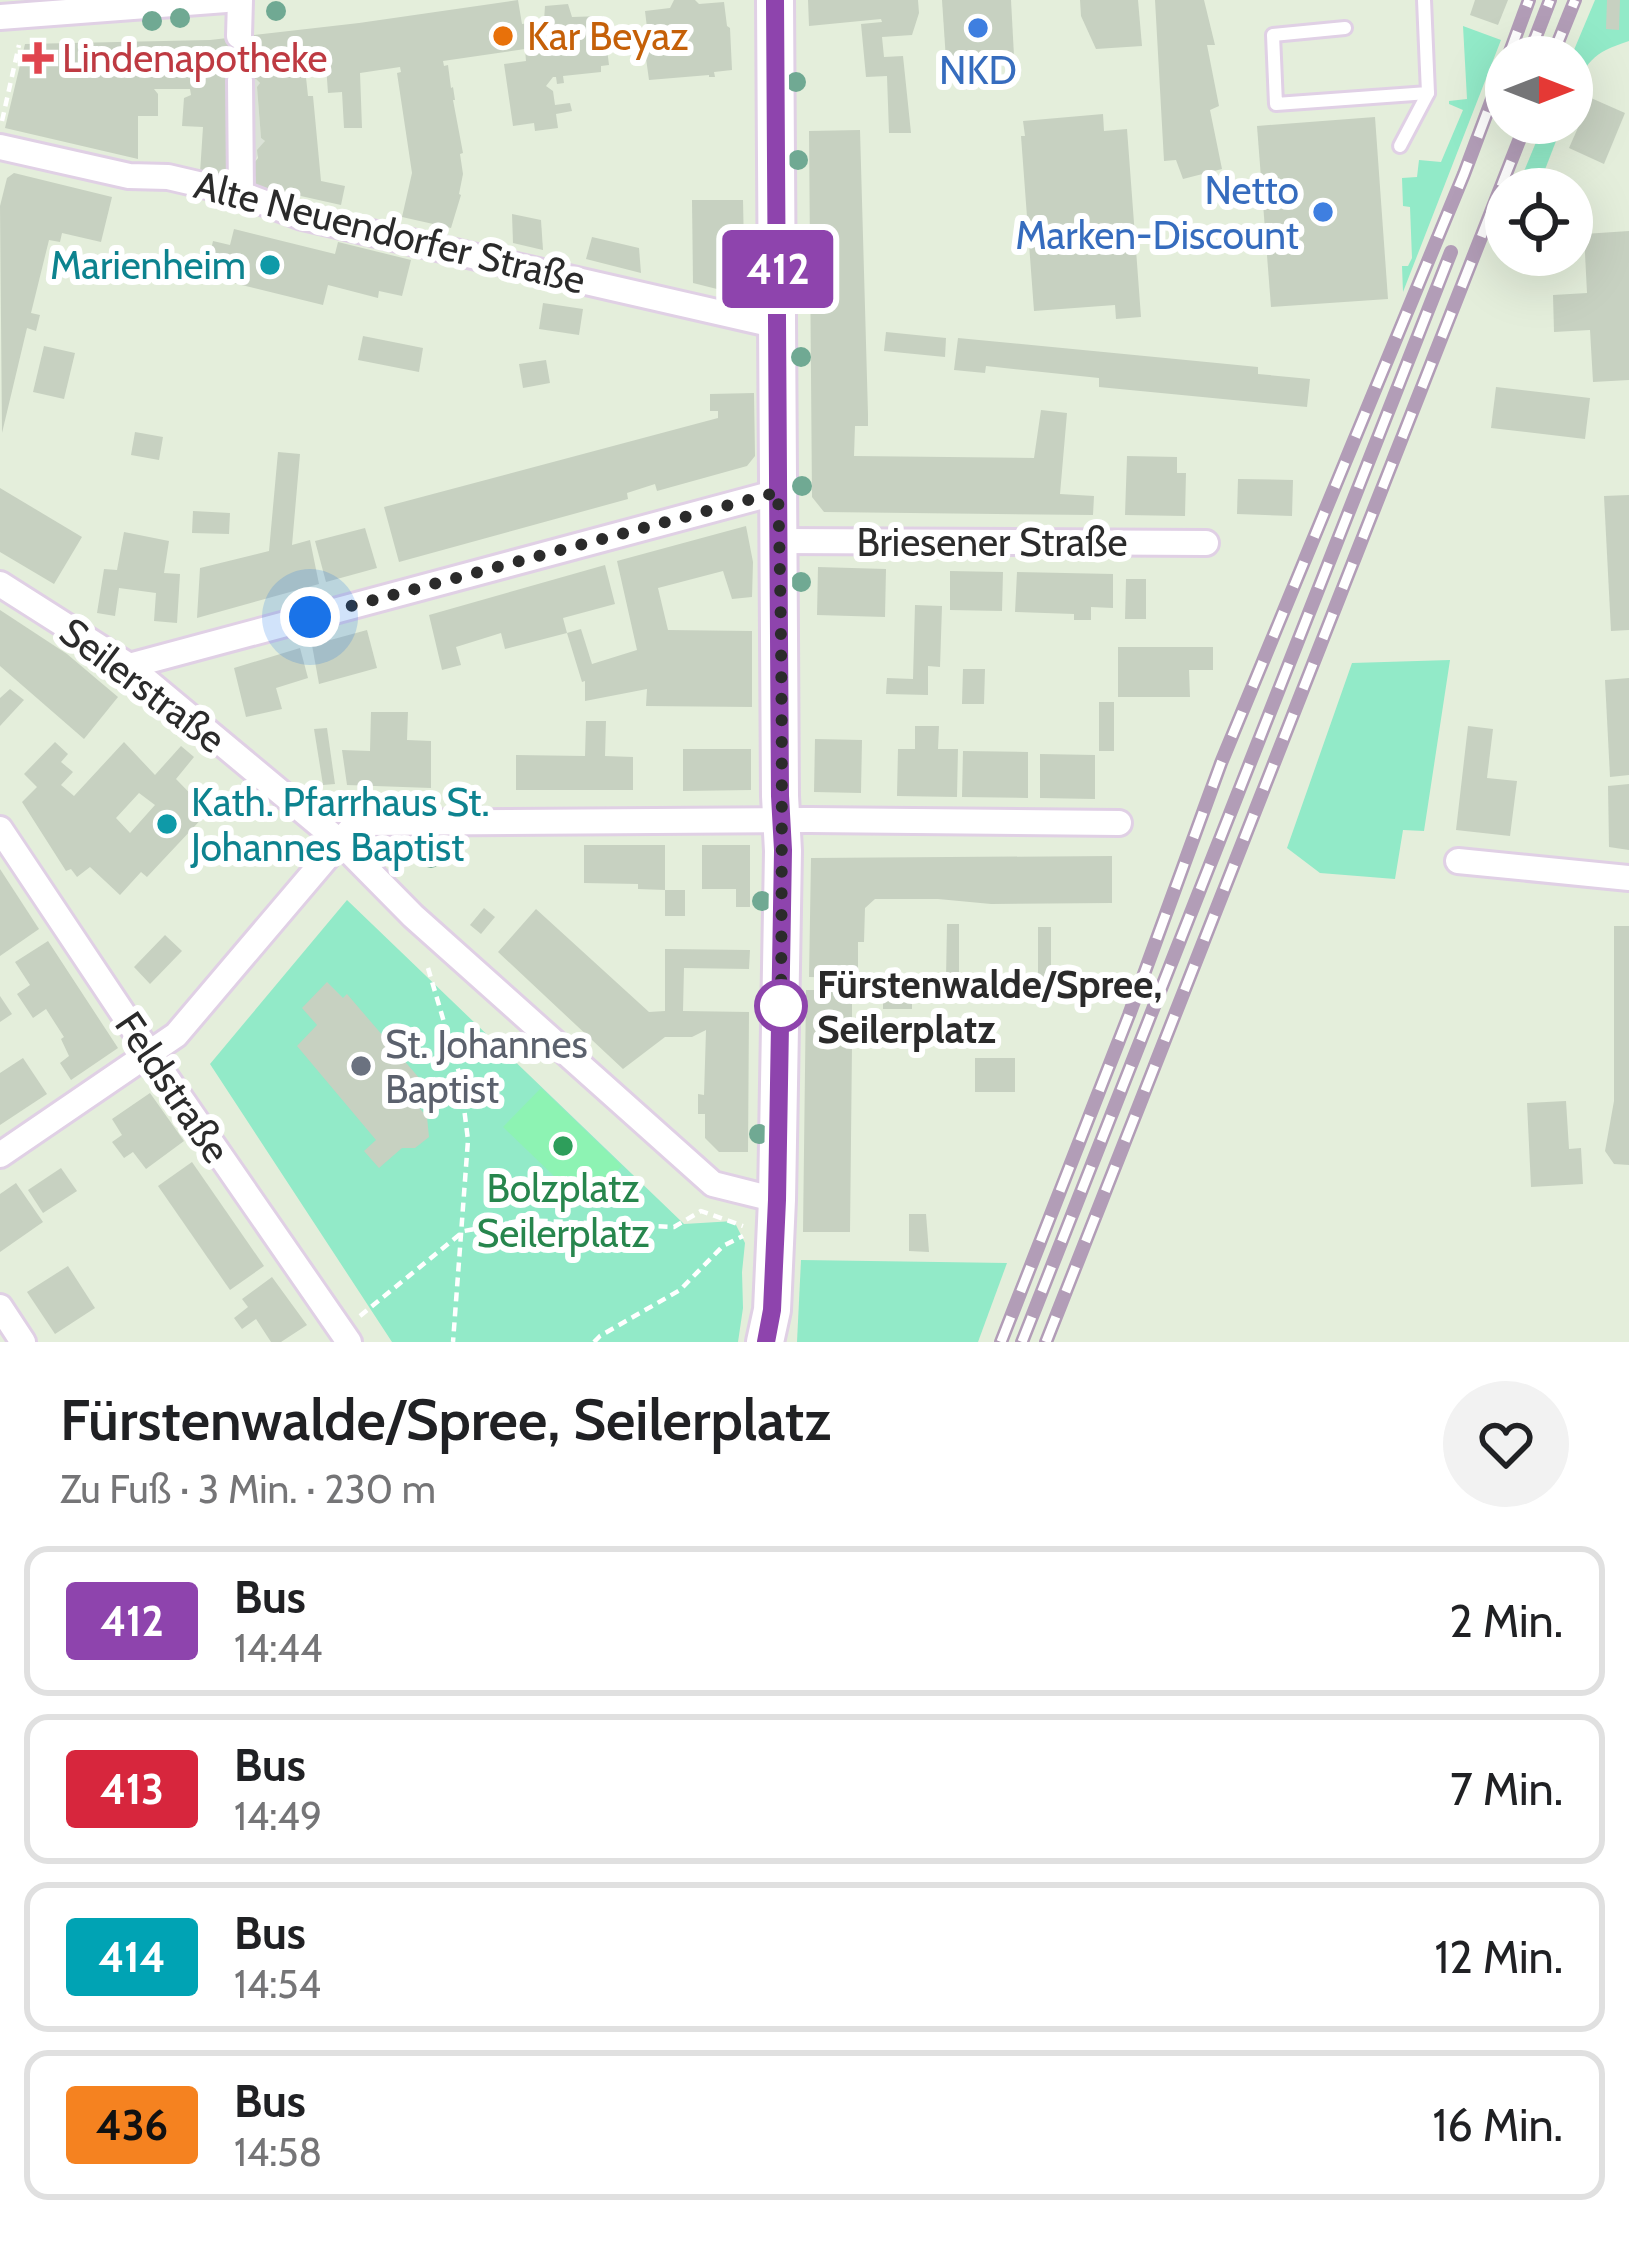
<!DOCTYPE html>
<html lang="de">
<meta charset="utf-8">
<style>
:root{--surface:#fff;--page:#f2f2f2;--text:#202124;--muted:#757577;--line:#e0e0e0}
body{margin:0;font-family:Cabin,sans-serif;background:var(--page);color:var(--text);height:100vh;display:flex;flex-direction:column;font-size:45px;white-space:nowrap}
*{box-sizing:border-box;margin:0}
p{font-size:39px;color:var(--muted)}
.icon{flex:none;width:66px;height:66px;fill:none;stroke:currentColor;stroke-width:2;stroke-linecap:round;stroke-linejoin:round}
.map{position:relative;height:1342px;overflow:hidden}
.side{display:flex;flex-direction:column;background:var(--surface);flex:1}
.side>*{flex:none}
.badge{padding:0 24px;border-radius:9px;font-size:42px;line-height:78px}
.needle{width:78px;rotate:90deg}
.controls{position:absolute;left:1485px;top:36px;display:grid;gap:24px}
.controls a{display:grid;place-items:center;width:108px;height:108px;border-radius:50%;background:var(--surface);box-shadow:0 12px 48px #0002;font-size:60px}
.you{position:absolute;width:60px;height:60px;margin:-30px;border:9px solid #fff;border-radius:50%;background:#1a73e8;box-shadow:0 0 0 18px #1a73e833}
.map>.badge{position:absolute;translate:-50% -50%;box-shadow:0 0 0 6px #fff}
.round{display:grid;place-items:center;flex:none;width:126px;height:126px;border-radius:63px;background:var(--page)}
.summary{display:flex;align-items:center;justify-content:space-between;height:204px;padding:0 60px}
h1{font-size:57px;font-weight:600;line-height:90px}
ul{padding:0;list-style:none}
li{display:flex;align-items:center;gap:36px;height:150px;margin:0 24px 18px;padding:0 36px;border:6px solid var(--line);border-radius:24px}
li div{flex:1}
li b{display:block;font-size:45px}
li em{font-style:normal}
li .badge{min-width:132px;font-weight:700;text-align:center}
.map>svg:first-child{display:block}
.green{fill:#92eac8}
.pitch{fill:#8df3b3}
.plaza{fill:#dbe2d7}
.building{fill:#c7d1c1;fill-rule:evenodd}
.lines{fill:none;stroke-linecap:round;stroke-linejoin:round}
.street-tunnel{stroke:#bfc7b8;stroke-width:24;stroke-dasharray:24 12;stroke-linecap:butt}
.lane-casing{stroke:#e0d0e5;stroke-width:18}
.street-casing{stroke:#e0d0e5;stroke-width:30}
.secondary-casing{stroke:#e0d0e5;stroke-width:42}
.path{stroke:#fff;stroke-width:4.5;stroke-dasharray:9 6;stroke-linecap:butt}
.lane{stroke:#fff;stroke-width:12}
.street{stroke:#fff;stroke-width:24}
.secondary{stroke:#fff;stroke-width:36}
.rail-casing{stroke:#b29db7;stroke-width:14}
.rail{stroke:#fff;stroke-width:9;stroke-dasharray:27;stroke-linecap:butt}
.tree{fill:#70a993}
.line-casing{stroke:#fff;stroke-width:27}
.line{stroke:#8e44ad;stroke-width:18}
.walk{stroke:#2b2b2b;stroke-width:12;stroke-dasharray:0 21.6}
.shop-dot{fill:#3f7fe0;stroke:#fff;stroke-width:4.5}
.food-dot{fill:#e8710a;stroke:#fff;stroke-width:4.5}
.health-dot{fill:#e0444e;stroke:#fff;stroke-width:4.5}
.culture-dot{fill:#0f9aa8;stroke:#fff;stroke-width:4.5}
.stop-dot{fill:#fff;stroke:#8e44ad;stroke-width:6}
.worship-dot{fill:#6b7280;stroke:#fff;stroke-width:4.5}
.leisure-dot{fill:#2e9e5b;stroke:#fff;stroke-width:4.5}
.labels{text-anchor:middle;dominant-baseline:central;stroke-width:12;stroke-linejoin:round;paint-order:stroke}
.food-label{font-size:39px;fill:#c56008;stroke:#fff;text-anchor:start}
.health-label{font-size:39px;fill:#be3a42;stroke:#fff;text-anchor:start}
.shop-label{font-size:39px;fill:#366cbe;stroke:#fff}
.street-label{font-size:39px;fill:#2b2b2b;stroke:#fff}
.culture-label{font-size:39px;fill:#0d838f;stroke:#fff;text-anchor:end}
.stop-label{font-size:39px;font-weight:bold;fill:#2b2b2b;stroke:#fff;text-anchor:start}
.worship-label{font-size:39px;fill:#5b616d;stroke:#fff;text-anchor:start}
.leisure-label{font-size:39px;fill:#27864d;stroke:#fff}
</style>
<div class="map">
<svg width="1629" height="1342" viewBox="0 0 1629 1342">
<rect width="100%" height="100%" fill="#e4eedb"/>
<g class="green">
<path d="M1595,0h34v41c-37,12 -43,20 -57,57l-1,-41z"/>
<path d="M1463,26l38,14 -98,252 -1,-26h6l4,-8 -2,-51 -7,-1 -1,-28 15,-1 2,-17 22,2 22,-52 -14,-6v-3l18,-2z"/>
<path d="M1544,123h19l-24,62 -17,-9z"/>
<path d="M1450,660l-26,171 -21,-1 -8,49 -75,-6 -33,-25 65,-185z"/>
<path d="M347,900l337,324 50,-3 11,22 -3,29 1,36 -5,34h-346l-182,-278z"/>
<path d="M801,1260l206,3 -29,79h-181z"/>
</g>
<path class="pitch" d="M541,1088l81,78 -38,39 -81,-78z"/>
<path class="plaza" d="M256,79l4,4 -3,5 4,50 4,3 -11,22 2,23 -31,-8 8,-9 -1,-20 -4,-3 9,-65z"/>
<g class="building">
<path d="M518,0l4,24 22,-3 1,-15 23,-2 4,13 31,-1 6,49 -8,1v6l-38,4 1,7 -7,1 -1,-7h-3l-7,9 7,5 2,14 15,-2 2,8 -16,3 2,14 -23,3 -1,-8 -21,3 -9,-62 22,-3 -1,-12 -82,12 1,5 4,-1 3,23 2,-1 2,13h-2l10,53 -3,1 3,20 -4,20 2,1 -10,33 -49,-11 10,-44 -15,-100 4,-1 -1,-5 -40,6 2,55h-18l-2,-36 -14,1 -2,-28 -21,3 3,28h5l8,85 24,5 -4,19 -85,-19 -2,-23 4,-5 -1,-8 8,-9 -4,-3 -4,-51 3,-4 -4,-4 -19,2 4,49 -13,16 4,3 2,20 -9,9 -25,-5 3,-46 -21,-1 2,-28 7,-3 -1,-6h-36l4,5v22h-20v43l-133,-31 20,-84 185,-4 149,-17z"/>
<path d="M674,0h21l4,4 25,-2 3,24 3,2 2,42 -18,2 1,5h-6v-2l-60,5 -4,-29h-14l-1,-9 3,-1v-4l15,-1 -3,-25 25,-3z"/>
<path d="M808,0h110l1,13 -7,22 -30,2 2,20 19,-1 8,77h-22l-2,-57 -21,1 -5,-53 21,-2 -1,-3 -72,7z"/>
<path d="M942,0h69l3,56 -68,4z"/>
<path d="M1080,0h58l4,46 -46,3 -15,-33z"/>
<path d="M1155,0h49l11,45h-8l12,61 -9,4 12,59 -39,10 -7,-19 -12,1z"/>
<path d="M1475,0h33l-10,25 -28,-10z"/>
<path d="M1607,0h13l-1,30 -13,-1z"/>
<path d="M1591,98l34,15 -21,51 -35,-16z"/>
<path d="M1103,114l1,17 23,-2 14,188 -25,2 -1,-14 -81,6 -13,-175h4l-2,-15z"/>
<path d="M1375,117l13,182 -117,8 -14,-181z"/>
<path d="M860,130l8,284v12h-13l-1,30 180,2 7,-48 26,3 -7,81 34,2 -1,19 -269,-3 -12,-15 -3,-366z"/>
<path d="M14,173l98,24 -11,45 -39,-9 -2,9 -11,-2 -18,73 9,2 -4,16 -9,-3 -25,105 -2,-227 7,-28z"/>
<path d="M692,200h51l2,96 -52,-13z"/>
<path d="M512,214l29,6 2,30 -30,-7z"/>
<path d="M234,229l101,25 3,-12 73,18 -9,36 -23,-5 -1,7 -50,-13 -5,20 -118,-29 8,-35 17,4z"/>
<path d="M1629,231v149l-36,2 -3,-52 -36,2 -1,-37 34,-2 -3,-59z"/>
<path d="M592,237l47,11 2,25 -55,-14z"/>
<path d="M543,303l40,6 -4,26 -40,-6z"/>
<path d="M886,332l60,6 -1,19 -61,-6z"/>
<path d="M363,336l60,12 -4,24 -61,-12z"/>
<path d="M958,338l300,29v7l52,5 -3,28 -208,-20v-9l-113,-12 -1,7 -31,-3z"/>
<path d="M44,346l31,7 -11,46 -31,-7z"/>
<path d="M546,360l4,23 -27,5 -4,-24z"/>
<path d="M1496,387l94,11 -5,41 -94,-11z"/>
<path d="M754,393l1,63 -8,10 -90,25 -2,-7 -28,9 1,6 -229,63 -15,-55 334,-89v-7h-8v-17z"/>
<path d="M135,432l28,5 -4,23 -28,-5z"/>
<path d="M278,452l22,2 -8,91 18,-5 9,44 -122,34 3,-50 69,-17z"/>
<path d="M1127,456l50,1v16h9l-1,43 -60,-1z"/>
<path d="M1238,479l55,1 -1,36 -55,-2z"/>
<path d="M0,488l82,49 -28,47 -54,-32z"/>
<path d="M1629,495v135l-18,1 -7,-135z"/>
<path d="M193,511l37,2 -1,21 -37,-1z"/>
<path d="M746,526l7,36 -1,35 -20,2 -9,-28 -65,17 10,42 84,1v76l-106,-1 1,-17 -62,12v-20l-3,1 -15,-49 14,-4 11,35 45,-14 -20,-89z"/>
<path d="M365,528l12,40 -51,14 -11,-41z"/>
<path d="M124,532l45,9 -5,32 16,1 -3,49 -23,-2 2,-28 -37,-5 -4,28 -18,-3 7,-44 13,1z"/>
<path d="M605,565l10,39 -52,14 4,15 -62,16 -4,-16 -45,14 5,18 -19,5 -13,-55z"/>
<path d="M818,567l68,2 -1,48 -68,-2z"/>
<path d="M950,571l53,1 -1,39 -52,-1z"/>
<path d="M1017,572l96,2v34l-22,-1v13h-17v-6l-59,-2z"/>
<path d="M1126,579h20v40h-21z"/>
<path d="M915,605l27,1 -2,61 -12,-1v29l-42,-1 1,-16 26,1z"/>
<path d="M0,610l67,44 51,43 -34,42 -84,-73z"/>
<path d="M367,630l10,38 -58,16 -7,-39z"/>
<path d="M1118,647h95v23h-24l1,27h-72z"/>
<path d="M300,648l8,30 -32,10 6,21 -36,8 -12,-49z"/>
<path d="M963,669h22l-1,35h-22z"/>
<path d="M1629,678v97l-19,2 -5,-97z"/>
<path d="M10,689l14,11 -24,26v-28z"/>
<rect x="1099" y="702" width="15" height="49"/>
<path d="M371,712h37l-1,28 24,1v47l-84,-3 -5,-35 28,1z"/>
<path d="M586,721h20l-1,35 28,1v33h-117v-35l69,1z"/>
<path d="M915,726h24l-1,23h20l-1,48 -60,-1 1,-47h17z"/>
<path d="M1468,726l25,3 -6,49 30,3 -7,55 -54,-6z"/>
<path d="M327,728l8,56 -12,1 -9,-56z"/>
<path d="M815,739l47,1 -1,53 -47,-1z"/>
<path d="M55,742l13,12 -7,8 12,10 -12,13 13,11 50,-54 31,33 26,-29 13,11 -18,22 32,33 -61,65 -6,-5 -21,23 -30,-28 -13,10 -6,-8 -5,2 -44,-69 15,-15 -13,-13zM139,793l16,12 -25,28 -14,-15z"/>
<path d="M683,749h68v41l-68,1z"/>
<path d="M963,751l65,1v46l-66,-1z"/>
<path d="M1040,754l55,1v44l-55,-1z"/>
<path d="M1629,784v66l-20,-3 -1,-61z"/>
<path d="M584,845h81v45l-27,-1v-5l-54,-1z"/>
<path d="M702,845h48v62h-14v-18h-34z"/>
<path d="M1112,856v47l-121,1 -53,-5h-63l-10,9 -1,34h-6v36l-49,-1 2,-119z"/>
<path d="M0,869l39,60 -39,27z"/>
<rect x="665" y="890" width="20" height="26"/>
<path d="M484,908l11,9 -14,17 -11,-9z"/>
<path d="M536,909l113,103 16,-1v-62l85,1 -1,19 -65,-1 -1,43 66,1 -1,140h-29l-14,-14v-24h-7v-20l6,1 2,-65 -14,7h-27l-42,32 -125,-117z"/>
<path d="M947,924h12v55h-13z"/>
<path d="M1614,926h15v239l-15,-1 -9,-13 9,-50z"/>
<rect x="1038" y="927" width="13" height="51"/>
<path d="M165,935l17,16 -32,33 -16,-17z"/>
<path d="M48,941l70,107 -47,32 -11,-17 9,-7 -8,-17 3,-2 -18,-28 -13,9 -16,-24 13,-9 -15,-23z"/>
<path d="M883,981h46v15h-17v13h-29z"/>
<path d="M327,982l16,16 4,-4 79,92 -14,13 15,18 2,20 -14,11h-13l-23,20 -15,-17 12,-11 -79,-94 20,-21 -15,-17z"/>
<path d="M806,990h46v40h61l1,16 -62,-1 -2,187h-47z"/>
<path d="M0,996l12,18 -12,8z"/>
<path d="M23,1058l24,36 -47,31v-52z"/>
<rect x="975" y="1058" width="40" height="34"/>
<path d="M150,1093l34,48 -38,28 -13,-17 -9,6 -12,-16 10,-7 -10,-16z"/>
<path d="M1566,1101l3,48 12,-1 2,36 -52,3 -4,-84z"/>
<path d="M192,1162l72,104 -34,24 -72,-104z"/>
<path d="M61,1168l16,23 -34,22 -15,-23z"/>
<path d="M16,1183l27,39 -43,30v-58z"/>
<path d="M909,1214h17l3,38 -20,-1z"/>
<path d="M68,1266l27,42 -40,26 -28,-42z"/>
<path d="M272,1277l35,48 -26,17h-10l-15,-23 -14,10 -8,-11 14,-11 -6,-8z"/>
</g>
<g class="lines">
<path class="street-tunnel" d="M239,36l1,45"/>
<defs>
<g id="lane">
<path d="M1345,28l-72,7 3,69 152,-11 -4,-93"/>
<path d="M1400,146l28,-53"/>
</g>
<g id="street">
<path d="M0,17l226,-17"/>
<path d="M239,36l1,-36"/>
<path d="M240,81l1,113"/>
<path d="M0,147l129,29 39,1 73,17 61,23 476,109"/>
<path d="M778,541l428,2"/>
<path d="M0,584l129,82 210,175 74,75 300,268 64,16"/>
<path d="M129,666l649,-174"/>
<path d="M0,829l150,225 199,288"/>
<path d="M1458,861l171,17"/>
<path d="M0,1155l176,-120 180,-212 454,-3 309,3"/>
<path d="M0,1307l23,35"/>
</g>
<path id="secondary" d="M765,1342l7,-32 5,-110 6,-349 -3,-55 -5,-796"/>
</defs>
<use href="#lane" class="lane-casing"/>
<use href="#street" class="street-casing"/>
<use href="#secondary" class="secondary-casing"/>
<g class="path">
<path d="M2,121l17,-76"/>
<path d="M428,968l32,108 8,64 -15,202"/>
<path d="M360,1316l104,-85 60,-11 150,7 27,-16 42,15"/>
<path d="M594,1342l6,-6 80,-46 43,-44 20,-10"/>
</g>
<use href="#lane" class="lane"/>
<use href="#street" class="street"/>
<use href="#secondary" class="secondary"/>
<defs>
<g id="rail">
<path d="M1508,57l21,-57"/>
<path d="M1528,57l22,-57"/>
<path d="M1552,57l23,-57"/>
<path d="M1001,1342l128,-327 92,-252 243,-589 42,-112"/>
<path d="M1022,1342l429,-1090"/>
<path d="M1046,1342l480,-1219"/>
</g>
</defs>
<use href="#rail" class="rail-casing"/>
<use href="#rail" class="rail"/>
</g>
<g class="tree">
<circle cx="276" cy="11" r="10"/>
<circle cx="180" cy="18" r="10"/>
<circle cx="152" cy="21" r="10"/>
<circle cx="796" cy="82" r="10"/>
<circle cx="798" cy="160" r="10"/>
<circle cx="799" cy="249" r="10"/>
<circle cx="801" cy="357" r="10"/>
<circle cx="802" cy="486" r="10"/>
<circle cx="801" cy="582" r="10"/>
<circle cx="431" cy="858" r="10"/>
<circle cx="762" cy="901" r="10"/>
<circle cx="759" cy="1134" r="10"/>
</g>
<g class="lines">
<defs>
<path id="line" d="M766,1342l6,-32 5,-110 6,-350 -3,-54 -5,-796"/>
</defs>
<use href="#line" class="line-casing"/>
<use href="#line" class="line"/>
<path class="walk" d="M310,617l468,-125c5,172 4,346 3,518v-4"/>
</g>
<g class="shop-dot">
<circle cx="978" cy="28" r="12"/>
<circle cx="1323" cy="212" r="12"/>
</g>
<circle class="food-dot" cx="503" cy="36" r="12"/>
<path class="health-dot" d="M32 40h12v12h12v12h-12v12h-12v-12h-12v-12h12z"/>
<g class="culture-dot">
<circle cx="270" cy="265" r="12"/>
<circle cx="167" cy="824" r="12"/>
</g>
<circle class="stop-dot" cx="781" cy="1006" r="24"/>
<circle class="worship-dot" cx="361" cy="1066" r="12"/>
<circle class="leisure-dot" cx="563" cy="1146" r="12"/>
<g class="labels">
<g class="food-label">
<text x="527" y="36">Kar Beyaz</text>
</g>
<g class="health-label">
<text x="62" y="58">Lindenapotheke</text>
</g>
<g class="shop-label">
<text x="978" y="70">NKD</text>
<text x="1299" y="190" text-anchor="end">Netto<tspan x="1299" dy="45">Marken-Discount</tspan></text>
</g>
<g class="street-label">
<text transform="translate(390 232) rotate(14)">Alte Neuendorfer Straße</text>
<text x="992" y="542">Briesener Straße</text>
<text transform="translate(143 685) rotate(37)">Seilerstraße</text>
<text transform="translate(173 1087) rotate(56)">Feldstraße</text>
</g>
<g class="culture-label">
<text x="246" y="265">Marienheim</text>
<text x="191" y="802" text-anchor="start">Kath. Pfarrhaus St.<tspan x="191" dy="45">Johannes Baptist</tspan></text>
</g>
<g class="stop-label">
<text x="817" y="984">Fürstenwalde/Spree,<tspan x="817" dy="45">Seilerplatz</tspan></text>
</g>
<g class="worship-label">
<text x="385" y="1044">St. Johannes<tspan x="385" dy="45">Baptist</tspan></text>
</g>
<g class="leisure-label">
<text x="563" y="1188">Bolzplatz<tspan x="563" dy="45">Seilerplatz</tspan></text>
</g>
</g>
</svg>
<div class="controls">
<a><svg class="needle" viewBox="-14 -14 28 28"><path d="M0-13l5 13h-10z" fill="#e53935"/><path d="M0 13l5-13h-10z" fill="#757577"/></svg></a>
<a><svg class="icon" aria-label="locate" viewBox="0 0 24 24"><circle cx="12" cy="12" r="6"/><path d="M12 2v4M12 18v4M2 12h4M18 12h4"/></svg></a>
</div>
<div class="you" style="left:310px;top:617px"></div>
<b class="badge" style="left:778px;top:269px;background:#8e44ad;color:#fff">412</b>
</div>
<section class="side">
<div class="summary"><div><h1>Fürstenwalde/Spree, Seilerplatz</h1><p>Zu Fuß · 3 Min. · 230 m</p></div><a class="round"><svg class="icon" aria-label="heart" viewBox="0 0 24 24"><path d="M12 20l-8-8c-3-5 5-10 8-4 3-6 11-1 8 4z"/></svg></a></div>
<ul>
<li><span class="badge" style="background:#8e44ad;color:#fff">412</span><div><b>Bus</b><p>14:44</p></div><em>2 Min.</em></li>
<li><span class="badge" style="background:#d7263d;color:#fff">413</span><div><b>Bus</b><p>14:49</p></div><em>7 Min.</em></li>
<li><span class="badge" style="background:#00a3b4;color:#fff">414</span><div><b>Bus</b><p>14:54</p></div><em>12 Min.</em></li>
<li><span class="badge" style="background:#f58220;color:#111">436</span><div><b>Bus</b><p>14:58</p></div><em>16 Min.</em></li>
</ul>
</section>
